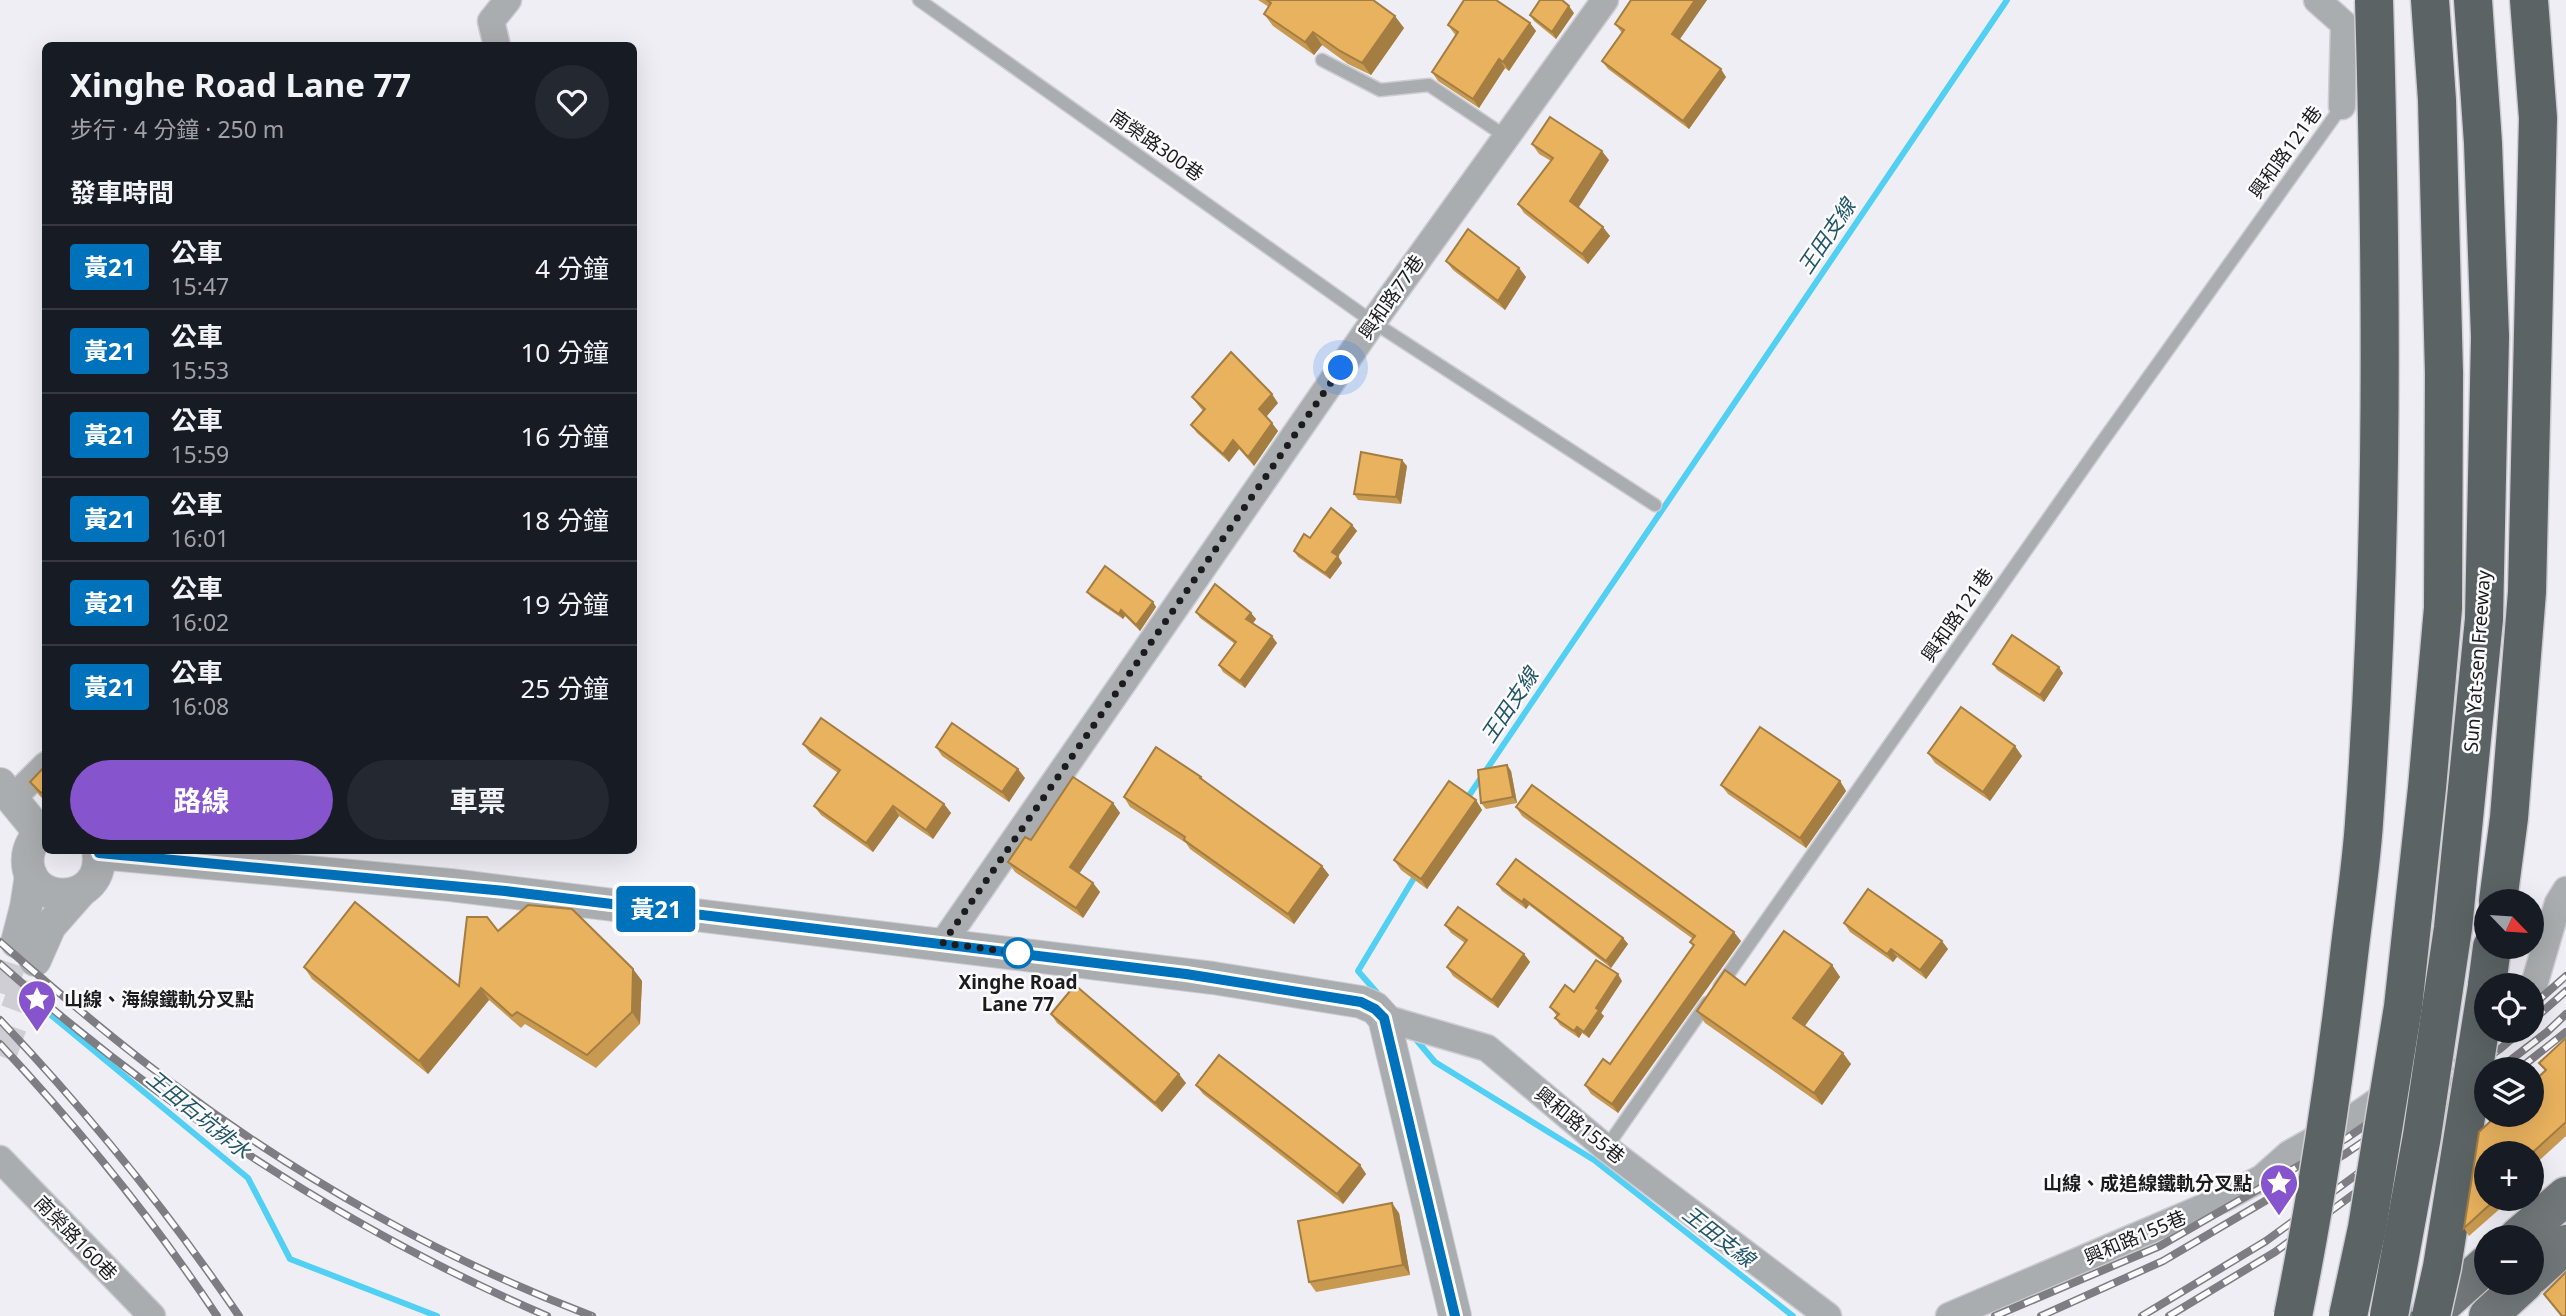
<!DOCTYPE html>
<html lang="zh-TW">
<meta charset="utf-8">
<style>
:root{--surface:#171b24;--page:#242831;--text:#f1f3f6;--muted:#9ea1a6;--line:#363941;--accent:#8654cd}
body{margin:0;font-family:"Noto Sans","Noto Sans TC",sans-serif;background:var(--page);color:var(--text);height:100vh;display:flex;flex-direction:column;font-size:26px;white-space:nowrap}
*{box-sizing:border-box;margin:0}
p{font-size:23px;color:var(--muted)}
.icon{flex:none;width:38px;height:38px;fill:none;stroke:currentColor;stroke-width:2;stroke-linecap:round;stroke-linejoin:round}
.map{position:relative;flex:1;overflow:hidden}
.sheet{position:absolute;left:42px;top:42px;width:595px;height:812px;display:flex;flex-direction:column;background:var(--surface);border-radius:10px;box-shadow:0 7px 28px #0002}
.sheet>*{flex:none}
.badge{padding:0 14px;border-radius:5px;font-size:24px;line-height:46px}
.needle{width:46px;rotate:115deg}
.buttons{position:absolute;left:2474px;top:889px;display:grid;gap:14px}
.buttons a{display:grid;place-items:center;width:70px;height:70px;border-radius:50%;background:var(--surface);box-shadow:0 7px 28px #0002;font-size:35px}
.you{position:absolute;width:35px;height:35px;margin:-18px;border:5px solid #fff;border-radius:50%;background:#1a73e8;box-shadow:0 0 0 10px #1a73e833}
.map>.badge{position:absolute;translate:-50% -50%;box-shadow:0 0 0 4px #fff}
h2{padding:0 28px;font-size:26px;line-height:63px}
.round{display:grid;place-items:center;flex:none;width:74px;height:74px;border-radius:37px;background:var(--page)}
.overview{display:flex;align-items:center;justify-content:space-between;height:119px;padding:0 28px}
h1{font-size:33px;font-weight:700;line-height:52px}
.primary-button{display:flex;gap:14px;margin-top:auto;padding:14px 28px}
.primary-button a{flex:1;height:80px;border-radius:42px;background:var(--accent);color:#fff;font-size:28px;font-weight:700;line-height:80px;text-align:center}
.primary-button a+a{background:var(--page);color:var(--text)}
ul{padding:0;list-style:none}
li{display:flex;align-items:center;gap:21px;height:84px;padding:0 28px;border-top:2px solid var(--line)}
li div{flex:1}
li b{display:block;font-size:26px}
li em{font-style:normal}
li .badge{min-width:77px;font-weight:700;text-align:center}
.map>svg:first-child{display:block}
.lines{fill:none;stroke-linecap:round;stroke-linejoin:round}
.stream{stroke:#51d0f3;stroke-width:6}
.tertiary-tunnel{stroke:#cfced5;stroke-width:32;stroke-dasharray:32 16;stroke-linecap:butt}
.service-casing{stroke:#cdccd3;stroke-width:15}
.minor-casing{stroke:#cdccd3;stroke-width:29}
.tertiary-casing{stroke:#cdccd3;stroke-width:34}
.primary-casing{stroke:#cdccd3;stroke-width:41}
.motorway-casing{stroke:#cdccd3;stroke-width:41}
.service{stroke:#aaadaf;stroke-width:12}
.minor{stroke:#aaadaf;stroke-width:26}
.tertiary{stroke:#aaadaf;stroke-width:32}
.primary{stroke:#717779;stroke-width:38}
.motorway{stroke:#5c6365;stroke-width:38}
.rail-casing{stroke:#7e7d82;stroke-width:8}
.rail{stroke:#fcfcff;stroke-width:5;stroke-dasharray:16;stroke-linecap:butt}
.motorway-bridge-casing{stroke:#cdccd3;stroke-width:41;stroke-linecap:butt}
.motorway-bridge{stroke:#5c6365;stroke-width:38}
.wall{fill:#c89951}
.shaded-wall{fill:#a37d42}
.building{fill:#e9b25e;stroke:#a37d42;stroke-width:2}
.line-casing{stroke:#fff;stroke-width:16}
.line{stroke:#0072bc;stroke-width:10}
.walk{stroke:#1c1c1e;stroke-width:7;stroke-dasharray:0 12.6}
.stop-dot{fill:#fff;stroke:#0072bc;stroke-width:3.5}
.labels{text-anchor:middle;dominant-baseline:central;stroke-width:5;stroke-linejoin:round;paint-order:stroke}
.street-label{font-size:19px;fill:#1c1c1e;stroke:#fcfcff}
.stop-label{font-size:19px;font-weight:bold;fill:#1c1c1e;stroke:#fcfcff}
.poi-label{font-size:19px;font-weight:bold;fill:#1c1c1e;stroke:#fcfcff;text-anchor:start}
.water-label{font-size:21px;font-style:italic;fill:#225665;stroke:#fcfcff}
</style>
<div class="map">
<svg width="2566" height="1316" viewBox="0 0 2566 1316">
<rect width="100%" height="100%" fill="#efeef5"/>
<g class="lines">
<g class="stream">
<path d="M1466,800l541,-800"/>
<path d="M0,973l248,205 42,81 147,57"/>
<path d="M1379,995l-21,-24 59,-98"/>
<path d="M1413,1036l22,26 159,98 199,156"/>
</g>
<g class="tertiary-tunnel">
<path d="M0,993l17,-51"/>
<path d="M0,1056l35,-96"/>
</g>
<defs>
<g id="service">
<path d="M919,0l454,322 282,183"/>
<path d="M1322,60l58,30 49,-5 76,51"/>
<path d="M1720,986l377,-537 245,-343"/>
<path d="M1606,1148l101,-145"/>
</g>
<g id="minor">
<path d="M2317,0l27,24 -2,82"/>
<path d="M497,46l-6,-25 17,-21"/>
<path d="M13,798l33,-33"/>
<path d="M943,943l430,-621 232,-322"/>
<path d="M2532,992l26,-89 8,-13"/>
<path d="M1384,1018l103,30 119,100 222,168"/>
<path d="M0,1159l152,157"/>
<path d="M1949,1316l274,-117 39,-21 27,-24 64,-36 42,-29"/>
</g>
<g id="tertiary">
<path d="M0,784l40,49"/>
<path d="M46,829c-10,6 -16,15 -18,26 -6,54 80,53 70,-5"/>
<path d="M99,853l351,32 763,93 148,24 14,6 9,10 71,298"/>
<path d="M17,942l9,-35 5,-32"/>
<path d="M35,960l15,-34 30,-34"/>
</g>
<g id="primary">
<path d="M2518,1237l48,-41"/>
<path d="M2532,1275l34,-31"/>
<path d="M2429,1316l58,-52"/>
<path d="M2488,1316l36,-33"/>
</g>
<g id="motorway">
<path d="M2430,0l7,100 7,274"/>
<path d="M2473,0l10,143 7,194"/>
<path d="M2498,901l11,-83 18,-226 11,-474 -9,-118"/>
<path d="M2487,985l5,-38"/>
</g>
</defs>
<use href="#service" class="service-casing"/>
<use href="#minor" class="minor-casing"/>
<use href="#tertiary" class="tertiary-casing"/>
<use href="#primary" class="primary-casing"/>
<use href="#motorway" class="motorway-casing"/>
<use href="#service" class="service"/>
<use href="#minor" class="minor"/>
<use href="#tertiary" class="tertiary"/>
<use href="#primary" class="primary"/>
<use href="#motorway" class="motorway"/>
<defs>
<g id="rail">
<path d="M0,942c56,49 112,97 172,141 127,95 272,177 420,233"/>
<path d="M0,964c164,145 345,265 547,352"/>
<path d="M2532,1006l34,-30"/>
<path d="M0,1020c88,93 167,190 239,296"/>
<path d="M2532,1021l34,-30"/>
<path d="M0,1044c79,85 153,175 217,272"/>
<path d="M2499,1069l48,-37 19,-18"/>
<path d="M2519,1069l47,-37"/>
<path d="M1995,1316l165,-70 187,-108 155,-107"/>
<path d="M2041,1316l122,-55 182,-107 155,-105 21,-18"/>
<path d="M2142,1316l124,-75 221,-162"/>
<path d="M2169,1316l106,-64 212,-156"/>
</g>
</defs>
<use href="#rail" class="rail-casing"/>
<use href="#rail" class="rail"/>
<defs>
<g id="motorway-bridge">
<path d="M2293,1316c24,-119 42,-240 56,-361 5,-44 12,-88 15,-132 20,-276 18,-547 10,-823"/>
<path d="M2348,1316l19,-88 36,-221 24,-219 16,-180 1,-234"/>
<path d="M2389,1316l33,-180 31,-208 31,-309 6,-282"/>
<path d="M2431,1316l11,-49 45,-281"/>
</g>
</defs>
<use href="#motorway-bridge" class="motorway-bridge-casing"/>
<use href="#motorway-bridge" class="motorway-bridge"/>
</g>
<g class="wall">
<path d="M1258,0h115l31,28 -33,47 -23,-11 -26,-19 -8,10 -41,-29 -9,-12 5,-7z"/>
<path d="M1707,0l-28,39 47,38 -37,52 -81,-60 -6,-8 20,-28 -7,-9z"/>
<path d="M1574,13l-18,26 -22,-18 -4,-6z"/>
<path d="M1530,23l6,8 -27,40 -4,-3 -26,40 -41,-27 -6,-9 24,-36 -8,-11z"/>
<path d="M1532,144l77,16 -31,47 32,29 -22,28 -64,-51 -6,-9 33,-43 -12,-7z"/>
<path d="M1446,261l73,7 7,9 -21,33 -52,-40z"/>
<path d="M1192,397l86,6 -12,14 12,14 -24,35 -15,-17 -10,13 -32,-29 -6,-8 12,-14 -5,-6z"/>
<path d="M1407,466l-6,38 -43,-4 -4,-6z"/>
<path d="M1352,525l5,6 -19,25 4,7 -12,16 -32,-22 -4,-6 16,-13z"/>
<path d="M1087,592l66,10 3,5 -16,24 -15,-15 -2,3 -32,-22z"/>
<path d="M1196,612l55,1 5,6 -3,4 24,20 -32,45 -22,-16 -4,-7 16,-21 -35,-26z"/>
<path d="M1993,664l70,9 -19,29 -47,-32z"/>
<path d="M803,744l141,60 7,9 -18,26 -34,-23 -26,36 -52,-37 -7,-9 24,-33 -28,-20z"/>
<path d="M936,747l89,31 -16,24 -67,-46z"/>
<path d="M1928,753l94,3 -32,45 -55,-38z"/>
<path d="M46,765v37l-7,-7 -9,-13z"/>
<path d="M1507,765l4,6 6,32 -31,6 -5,-6z"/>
<path d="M1201,777l3,4 118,85 7,9 -35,49 -104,-75 -4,-6 -56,-36 -6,-10z"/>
<path d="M1840,781l6,10 -40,57 -78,-54 -7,-9z"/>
<path d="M1476,800l6,10 -55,79 -26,-19 -7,-10z"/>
<path d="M1113,803l7,10 -41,60 14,10 7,9 -17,26 -68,-46 -7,-10 23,-22z"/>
<path d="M1516,807l225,134 -123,172 -27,-19 -6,-9 25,-21 83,-118 -3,-4 3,-3 -171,-123z"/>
<path d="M1497,884l126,54 5,6 -17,24 -82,-63 -3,4 -24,-18z"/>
<path d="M1844,923l104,26 -22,30 -29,-22 -4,5 -43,-30z"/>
<path d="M1445,925l79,29 6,8 -32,46 -45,-32 -6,-9 18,-24 -14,-10z"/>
<path d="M498,931l135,38 9,12 -2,43 -44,44 -71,-44 -4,4 -32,-28 -61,74 -116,-95 -8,-12 155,19z"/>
<path d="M1832,965l8,12 -36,49 47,38 -29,41 -117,-82 -8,-12 48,-26z"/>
<path d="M1622,981l-21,32 3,3 -15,22 -7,-5 -3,5 -19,-13 -5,-7 2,-2 -7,-9 24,-15z"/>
<path d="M1051,1014l135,69 -24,29 -105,-89z"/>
<path d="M2566,1038v98l-34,31v-14h-45v46h24l-42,37 -5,-8 15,-96 18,-17h35v-32l13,-12 -6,-8z"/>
<path d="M1196,1085l164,80 6,9 -23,30 -140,-110z"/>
<path d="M1399,1213l11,62 -94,17 -7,-10z"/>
</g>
<g class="shaded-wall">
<path d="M1695,0h12l-29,42 -6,-8z"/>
<path d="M1569,6l5,7 -18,26 -4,-7z"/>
<path d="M1395,16l9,12 -33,47 -9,-12z"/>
<path d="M1530,23l6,8 -27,40 -6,-9z"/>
<path d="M1313,32l9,13 -8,10 -9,-13z"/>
<path d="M1499,59l6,9 -26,40 -6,-9z"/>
<path d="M1721,69l5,8 -37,52 -6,-8z"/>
<path d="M1602,151l7,9 -32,50 -7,-9z"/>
<path d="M1603,227l7,9 -22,28 -6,-10z"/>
<path d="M1519,268l7,9 -21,33 -7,-9z"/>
<path d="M1272,394l6,9 -13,15 -6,-9z"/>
<path d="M1272,423l6,8 -24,35 -6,-9z"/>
<path d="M1233,440l6,9 -10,13 -6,-8z"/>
<path d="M1402,460l5,6 -6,38 -5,-7z"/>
<path d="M1352,525l5,6 -21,28 -4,-7z"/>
<path d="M1338,556l4,7 -12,16 -5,-6z"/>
<path d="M1153,602l3,5 -16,24 -4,-6z"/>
<path d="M1121,610l4,6 -2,3 -4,-5z"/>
<path d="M1251,613l5,6 -5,7 -5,-7z"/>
<path d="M1272,636l5,7 -32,45 -5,-7z"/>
<path d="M2059,667l4,6 -19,29 -4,-7z"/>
<path d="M2015,746l7,10 -32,45 -7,-9z"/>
<path d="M1507,765l4,6 6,32 -4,-6z"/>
<path d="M1018,769l7,9 -16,24 -7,-10z"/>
<path d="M1840,781l6,10 -40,57 -6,-10z"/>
<path d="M1476,800l6,10 -55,79 -6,-10z"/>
<path d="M1113,803l7,10 -43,64 -7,-10z"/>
<path d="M944,804l7,9 -18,26 -7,-9z"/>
<path d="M893,806l6,10 -26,36 -7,-9z"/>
<path d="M1322,866l7,9 -35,49 -6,-10z"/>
<path d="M1093,883l7,9 -17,26 -7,-10z"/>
<path d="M1524,899l5,6 -3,4 -4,-7z"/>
<path d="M1734,932l7,9 -123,172 -6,-9z"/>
<path d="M1623,938l5,6 -17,24 -5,-7z"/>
<path d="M1942,941l6,8 -22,30 -6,-9z"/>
<path d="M1891,949l6,8 -4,5 -6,-8z"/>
<path d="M1524,954l6,8 -32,46 -6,-8z"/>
<path d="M1832,965l8,12 -38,53 -9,-12z"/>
<path d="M633,969l9,12 -2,43 -8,-12z"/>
<path d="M1618,974l4,7 -21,32 3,3 -15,22 -5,-6 12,-24z"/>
<path d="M481,988l8,12 -61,74 -9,-13z"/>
<path d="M1577,1027l5,6 -3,5 -5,-7z"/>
<path d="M1843,1053l8,11 -29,41 -8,-12z"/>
<path d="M1179,1074l7,9 -24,29 -7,-9z"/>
<path d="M1360,1165l6,9 -23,30 -6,-10z"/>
<path d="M1392,1203l7,10 11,62 -7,-10z"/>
</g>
<g class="building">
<path d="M1267,0h106l22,16 -33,47 -22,-12 -27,-19 -8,10 -41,-28 7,-11z"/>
<path d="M1464,0h32l34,23 -27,39 -4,-3 -26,40 -41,-27 26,-40 -10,-7z"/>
<path d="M1540,0h22l7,6 -17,26 -22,-17z"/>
<path d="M1631,0h64l-23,34 49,35 -38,52 -81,-60 22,-31 -9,-6z"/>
<path d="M1550,117l52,34 -32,50 33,26 -21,27 -64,-50 35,-46 -21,-14z"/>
<path d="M1468,229l51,39 -21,33 -52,-40z"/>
<path d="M1231,352l41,42 -13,15 13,14 -24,34 -15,-17 -10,14 -32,-29 14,-16 -13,-12z"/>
<path d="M1361,452l41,8 -6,37 -42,-3z"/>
<path d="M1331,508l21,17 -20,27 6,4 -13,17 -31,-22 10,-17 6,4z"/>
<path d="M1105,566l48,36 -17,23 -15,-15 -2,4 -32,-22z"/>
<path d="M1215,584l36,29 -5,6 26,17 -32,45 -21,-16 17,-23 -40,-30z"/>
<path d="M2012,635l47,32 -19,28 -47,-31z"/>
<path d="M1961,707l54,39 -32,46 -55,-39z"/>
<path d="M821,718l123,86 -18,26 -33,-24 -27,37 -52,-37 26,-36 -37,-26z"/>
<path d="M952,723l66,46 -16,23 -66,-45z"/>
<path d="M1760,727l80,54 -40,57 -79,-53z"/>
<path d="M1156,747l45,30 -1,1 122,88 -34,48 -104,-74 1,-3 -61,-40z"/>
<path d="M46,765v24l-5,4 -11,-11z"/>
<path d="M1507,765l6,32 -32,6 -3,-33z"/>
<path d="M1073,777l40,26 -43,64 23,16 -17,25 -68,-46 17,-25 6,3z"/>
<path d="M1449,781l27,19 -55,79 -27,-19z"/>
<path d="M1532,785l202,147 -122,172 -27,-19 18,-26 7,5 84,-119 -4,-3 5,-6 -179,-129z"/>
<path d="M1516,859l107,79 -17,23 -82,-62 -2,3 -25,-18z"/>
<path d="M1868,889l74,52 -22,29 -29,-21 -4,5 -43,-31z"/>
<path d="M355,902l104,84 8,-69h20l11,14 30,-26 44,4 61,60 -1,43 -45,43 -70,-43 -5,4 -31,-28 -62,73 -115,-94z"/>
<path d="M1458,907l66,47 -32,46 -45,-33 20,-27 -22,-15z"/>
<path d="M1784,931l48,34 -39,53 50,35 -29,40 -117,-82 28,-41 20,15z"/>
<path d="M1596,960l22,14 -22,34 3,2 -15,22 -7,-5 -3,4 -19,-13 4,-4 -9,-7 15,-22 9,7z"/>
<path d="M1075,985l104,89 -24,29 -104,-89z"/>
<path d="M2566,1038v84l-34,31h-45v46h9l-32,29 15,-96 18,-17h35v-32l14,-13 -7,-7z"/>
<path d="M1219,1055l141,110 -23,29 -141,-109z"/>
<path d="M1392,1203l11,62 -94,17 -11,-61z"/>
<path d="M2566,1272v44h-4l-18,-22z"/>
</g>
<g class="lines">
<defs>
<path id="line" d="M98,850l1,3 406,38 681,83 175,28 14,7 9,9 71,298"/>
</defs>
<use href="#line" class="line-casing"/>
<use href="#line" class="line"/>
<path class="walk" d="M1018,953l6,1 -81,-11 398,-575"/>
</g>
<defs>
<symbol id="sight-pin" viewBox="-11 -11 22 30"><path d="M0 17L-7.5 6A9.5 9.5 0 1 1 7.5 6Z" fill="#8654cd" stroke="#fcfcff"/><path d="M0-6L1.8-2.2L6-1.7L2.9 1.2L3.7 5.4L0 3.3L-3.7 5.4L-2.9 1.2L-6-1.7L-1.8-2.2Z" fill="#fff"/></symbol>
</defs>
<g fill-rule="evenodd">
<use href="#sight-pin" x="15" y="977" width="44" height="60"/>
<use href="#sight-pin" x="2257" y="1161" width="44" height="60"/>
</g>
<circle class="stop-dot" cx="1018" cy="953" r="14"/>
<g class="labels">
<g class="street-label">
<text transform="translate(1157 145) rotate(35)">南榮路300巷</text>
<text transform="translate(2285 152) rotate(-54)">興和路121巷</text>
<text transform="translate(1391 297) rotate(-55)">興和路77巷</text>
<text transform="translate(1957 615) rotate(-55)">興和路121巷</text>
<text transform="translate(2477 661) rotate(-86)">Sun Yat-sen Freeway</text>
<text transform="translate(1580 1125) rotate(39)">興和路155巷</text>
<text transform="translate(2135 1237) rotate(-23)">興和路155巷</text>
<text transform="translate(76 1238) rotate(46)">南榮路160巷</text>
</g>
<g class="stop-label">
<text x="1018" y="982">Xinghe Road<tspan x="1018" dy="22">Lane 77</tspan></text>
</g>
<g class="poi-label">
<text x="64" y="999">山線、海線鐵軌分叉點</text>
<text x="2252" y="1183" text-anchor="end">山線、成追線鐵軌分叉點</text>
</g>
<g class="water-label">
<text transform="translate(1826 236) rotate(-56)">王田支線</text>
<text transform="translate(1509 705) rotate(-56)">王田支線</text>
<text transform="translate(199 1114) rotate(39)">王田石坑排水</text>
<text transform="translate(1719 1236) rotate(38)">王田支線</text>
</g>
</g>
</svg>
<div class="buttons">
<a><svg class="needle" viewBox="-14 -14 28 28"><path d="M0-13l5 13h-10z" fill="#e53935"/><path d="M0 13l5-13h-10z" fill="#9ea1a6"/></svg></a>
<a><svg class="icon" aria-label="locate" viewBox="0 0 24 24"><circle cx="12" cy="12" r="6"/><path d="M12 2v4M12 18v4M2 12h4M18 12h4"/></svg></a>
<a><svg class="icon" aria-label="layers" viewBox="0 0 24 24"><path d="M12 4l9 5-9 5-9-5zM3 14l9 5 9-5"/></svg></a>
<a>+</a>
<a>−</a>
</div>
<div class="you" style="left:1341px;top:368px"></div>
<b class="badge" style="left:656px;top:909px;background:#0072bc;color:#fff">黃21</b>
<section class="sheet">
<div class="overview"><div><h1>Xinghe Road Lane 77</h1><p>步行 · 4 分鐘 · 250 m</p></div><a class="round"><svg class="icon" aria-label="heart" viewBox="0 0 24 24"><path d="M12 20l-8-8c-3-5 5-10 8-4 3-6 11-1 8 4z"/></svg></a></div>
<h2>發車時間</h2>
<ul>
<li><span class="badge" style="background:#0072bc;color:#fff">黃21</span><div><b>公車</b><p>15:47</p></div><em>4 分鐘</em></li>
<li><span class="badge" style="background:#0072bc;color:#fff">黃21</span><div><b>公車</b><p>15:53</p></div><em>10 分鐘</em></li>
<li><span class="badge" style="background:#0072bc;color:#fff">黃21</span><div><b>公車</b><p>15:59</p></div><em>16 分鐘</em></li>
<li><span class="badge" style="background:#0072bc;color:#fff">黃21</span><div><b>公車</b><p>16:01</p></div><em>18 分鐘</em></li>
<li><span class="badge" style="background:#0072bc;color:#fff">黃21</span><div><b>公車</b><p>16:02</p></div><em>19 分鐘</em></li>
<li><span class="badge" style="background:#0072bc;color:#fff">黃21</span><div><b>公車</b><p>16:08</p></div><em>25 分鐘</em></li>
</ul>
<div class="primary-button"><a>路線</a><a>車票</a></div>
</section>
</div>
